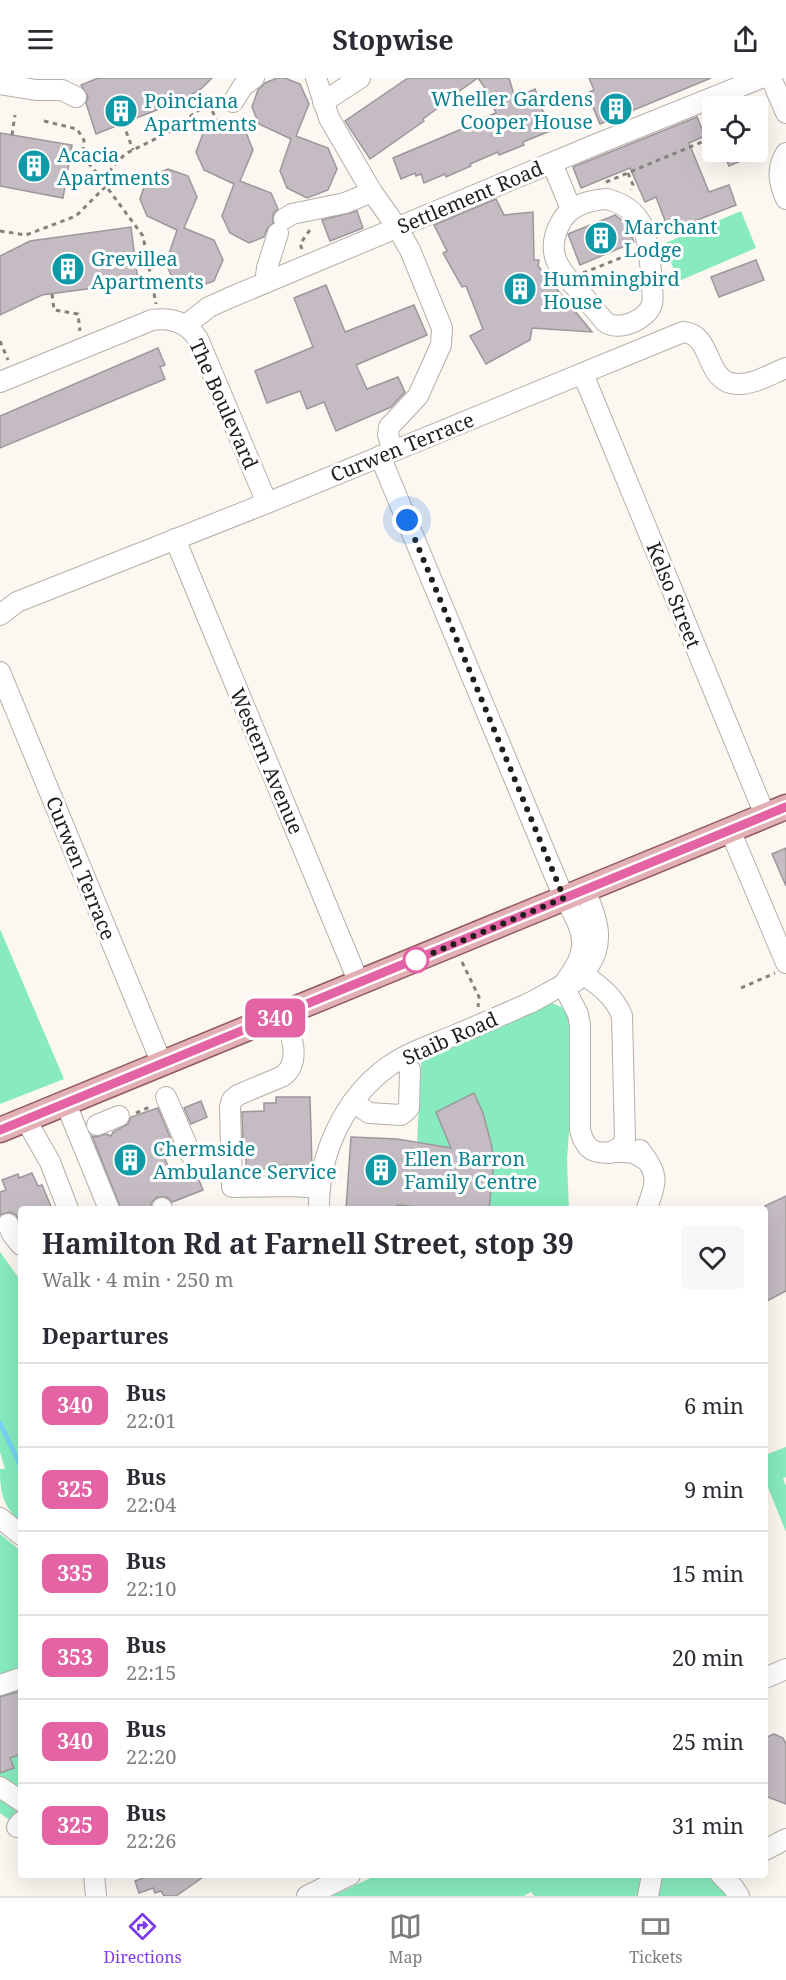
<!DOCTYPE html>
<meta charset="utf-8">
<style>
:root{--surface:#fff;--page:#f7f7f7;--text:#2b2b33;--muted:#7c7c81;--line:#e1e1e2;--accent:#7c3aed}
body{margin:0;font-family:"Noto Serif",serif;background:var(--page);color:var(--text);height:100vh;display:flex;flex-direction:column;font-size:22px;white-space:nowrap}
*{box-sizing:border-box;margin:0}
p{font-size:20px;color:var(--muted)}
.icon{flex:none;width:33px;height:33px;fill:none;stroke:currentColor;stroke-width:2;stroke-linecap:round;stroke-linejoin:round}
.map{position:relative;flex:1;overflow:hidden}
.sheet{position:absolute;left:18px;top:1128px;width:750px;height:672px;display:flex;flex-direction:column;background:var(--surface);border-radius:6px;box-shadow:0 6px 24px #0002}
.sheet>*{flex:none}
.badge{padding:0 12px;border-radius:9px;font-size:21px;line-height:39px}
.fabs{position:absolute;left:702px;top:18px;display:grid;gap:12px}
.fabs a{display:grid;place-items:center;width:66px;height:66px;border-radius:6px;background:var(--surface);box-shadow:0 6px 24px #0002;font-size:30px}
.you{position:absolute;width:30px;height:30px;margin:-15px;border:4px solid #fff;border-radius:50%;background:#1a73e8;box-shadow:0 0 0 9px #1a73e833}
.map>.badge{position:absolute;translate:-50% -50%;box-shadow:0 0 0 3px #fff}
h2{padding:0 24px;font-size:22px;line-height:54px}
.round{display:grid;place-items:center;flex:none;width:63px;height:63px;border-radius:6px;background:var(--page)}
.headline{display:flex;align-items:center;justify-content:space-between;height:102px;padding:0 24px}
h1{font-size:28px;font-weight:700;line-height:45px}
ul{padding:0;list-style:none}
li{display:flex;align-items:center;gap:18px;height:84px;padding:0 24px;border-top:2px solid var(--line)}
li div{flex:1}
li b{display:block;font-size:22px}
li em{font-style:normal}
li .badge{min-width:66px;font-weight:700;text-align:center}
header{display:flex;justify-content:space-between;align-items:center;height:78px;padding:0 24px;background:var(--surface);font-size:27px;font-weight:700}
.tabs{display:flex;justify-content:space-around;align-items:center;height:84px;border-top:2px solid var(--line);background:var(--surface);font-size:16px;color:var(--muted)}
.tabs a{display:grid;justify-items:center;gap:3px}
.tabs .on{color:var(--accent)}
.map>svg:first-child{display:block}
.green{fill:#87ebbf}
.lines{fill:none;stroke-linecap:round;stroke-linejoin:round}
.stream{stroke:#75d3f5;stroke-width:4.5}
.building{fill:#c4bcc2;stroke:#9d969b;stroke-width:1.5}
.minor-casing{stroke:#b4b0a9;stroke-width:22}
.major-casing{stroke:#915a5f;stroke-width:27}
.path{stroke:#85827d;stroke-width:3;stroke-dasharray:4.5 4.5;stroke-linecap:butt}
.minor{stroke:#fff;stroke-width:20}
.major{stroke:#e2afb5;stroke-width:24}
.line-casing{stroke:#fff;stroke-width:14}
.line{stroke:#e463a4;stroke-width:9}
.walk{stroke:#211f1c;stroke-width:6;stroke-dasharray:0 10.8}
.stop-dot{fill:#fff;stroke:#e463a4;stroke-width:3}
.labels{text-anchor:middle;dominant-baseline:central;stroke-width:6;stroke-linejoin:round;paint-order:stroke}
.culture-label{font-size:20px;fill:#0d838f;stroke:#fff;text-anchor:start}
.street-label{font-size:20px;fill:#211f1c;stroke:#fff}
</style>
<header><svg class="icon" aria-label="menu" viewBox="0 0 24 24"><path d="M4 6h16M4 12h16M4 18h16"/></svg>Stopwise<svg class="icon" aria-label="share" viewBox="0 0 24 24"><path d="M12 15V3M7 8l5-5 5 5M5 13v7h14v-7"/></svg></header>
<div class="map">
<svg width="786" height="1818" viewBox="0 0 786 1818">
<rect width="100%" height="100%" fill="#fcf7f0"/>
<g class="green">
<path d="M741,133l15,37 -77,33 -16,-37z"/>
<path d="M0,851l64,150 -64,25z"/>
<path d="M552,925l21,9 3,22 -9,126 2,49h-155l7,-149z"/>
<path d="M0,1174l21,29v79l-2,19 2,5v139c-18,-17 -21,-30 -21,-54h5l-5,-17z"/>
<path d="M786,1369v30l-3,2 3,7v46l-21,-52v-25z"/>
<path d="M0,1456l21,17v278l-21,-16z"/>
<path d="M377,1797h268l-3,14 -5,7h-103l-3,-4 -7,4h-192z"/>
<path d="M660,1797h47l25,21h-77z"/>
</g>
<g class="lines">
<path class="stream" d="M0,1345l21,44"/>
</g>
<g class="building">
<path d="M98,0h114l-11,11 -19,11 -86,34 -10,-31 2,-7 -7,-11z"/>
<path d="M277,0h8l15,6 9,20 -13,32 32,12 9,21 -9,21 -21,8 -20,-10 -7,-17 11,-32 -32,-15 -7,-17 6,-17 7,-7z"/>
<path d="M408,0h101l6,20 20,-9 15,42 -27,11 1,3 -25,10 -1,-3 -28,12 1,2 -25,11 -1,-3 -21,9 -3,-9 -5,2 -1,-3 -14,6 -8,-21 83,-35 -1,-2 21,-8 -3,-7 4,-1 -19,-27 -37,26 1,1 -19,14 1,2 -54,38 -25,-38z"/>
<path d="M589,0h122l-111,46 -13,-31 7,-3z"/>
<path d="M697,39l8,19 -16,7 20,49 20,-7 7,20 -67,26 -13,-34 -11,5 -15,-34 -49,20 -8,-21z"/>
<path d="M225,44l20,8 8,20 -13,31 31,12 7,16 -5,5v9l-6,6 -3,8 -15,6 -19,-10 -8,-17 12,-32 -30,-14 -8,-18 8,-21z"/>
<path d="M0,55l72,12 -9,53 -63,-12z"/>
<path d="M723,74h39l-33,14z"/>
<path d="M168,91l20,7 9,21 -13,31 30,12 9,20 -9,21 -21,8 -20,-9 -7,-17 11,-33 -30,-14 -7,-17 7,-21z"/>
<path d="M496,121l8,16 29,-3 1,48h5l-1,6 54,66 -60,-4 -2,12 -44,24 -16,-28 13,-7 -17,-43 -4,1 -19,-34 4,-2 -13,-26z"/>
<path d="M357,133l6,17 -33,13 -8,-21z"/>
<path d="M615,137l12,9 7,18 -54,23 -12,-31z"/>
<path d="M131,149l7,55 -96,13 -42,20v-59l30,-15z"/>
<path d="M756,182l8,20 -45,17 -8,-20z"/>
<path d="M326,207l19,47 69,-27 13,30 -71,30 11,24 31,-12 7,15 -14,15 -55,24 -12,-29 -17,7 -7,-18 -33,12 -12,-32 58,-24 -19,-49z"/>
<path d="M158,270l7,17 -5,2 5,12 -165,69v-32z"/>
<path d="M786,770v38l-14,-32z"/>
<path d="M474,1015l9,20 9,34 1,23 -4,39h-44l-48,-4 -1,4h-50l5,-72 46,2 54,9 -15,-36z"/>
<path d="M276,1019h34l2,69 -30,-1v4h-36v-17h-3l-1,-40 22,-1v-8h12z"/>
<path d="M201,1023l6,16 -16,7 -7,-16z"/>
<path d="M158,1030l15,36 -12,5 9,22 2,-1 4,11 20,-9 7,18 -31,12 -5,-5h-10l-6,6 -1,6 -13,-2 -16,2 -29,-73 4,1 10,-3 5,2 2,-4 15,-8 3,-7z"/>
<path d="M32,1095l6,13 4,-1 10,24h-31v10l-2,1 -3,-5 -6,-3 -10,3v-23l6,-2 -4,-10 16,-6 1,4z"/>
<path d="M786,1118v95l-21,11v-96z"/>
<path d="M21,1613v63l-11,4 4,10 -14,5v-76z"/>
<path d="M774,1656l9,4 3,6v60l-21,-8v-58z"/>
<path d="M151,1797h55l-30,21h-12l-3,-5 -6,2 -2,-5 -14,5 -4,-12z"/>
</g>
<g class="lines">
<defs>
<g id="minor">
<path d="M316,0l13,40 43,74 25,35 13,23 32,78 -1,17 -23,51 -29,31 -1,8 5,16"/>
<path d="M771,0l15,35"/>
<path d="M0,6l36,6h26l14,7"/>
<path d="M233,24l10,-16 11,-8"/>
<path d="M323,24l37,-24"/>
<path d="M786,75c-10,15 -7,30 0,46"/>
<path d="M552,85l19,46"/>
<path d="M607,121c40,11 40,38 44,73 0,10 3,23 1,32 -5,16 -33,28 -47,18 -8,-10 -16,-19 -24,-29 -22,-23 -38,-41 -19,-73 10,-16 28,-20 45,-21z"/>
<path d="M284,141l8,-5 53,-11 27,-11"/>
<path d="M265,205l2,-15 11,-35"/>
<path d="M186,247l23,-18 20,-9 363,-152 169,-68"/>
<path d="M583,296l182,441"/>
<path d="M0,304l152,-62c19,-3 35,2 46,19l69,164"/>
<path d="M380,378l179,430c9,22 30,45 21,70 -3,11 -11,20 -17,29"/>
<path d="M175,461l184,444"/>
<path d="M0,537l17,-13 250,-99 416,-171c31,2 21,51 54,52 16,1 34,-10 49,-16"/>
<path d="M0,594l162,392"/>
<path d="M730,752l56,133"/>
<path d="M574,890c19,13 40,26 48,48l3,123 -4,8 -12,6"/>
<path d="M563,907l15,29 2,11v105c9,34 28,18 53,23 4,1 9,5 13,7"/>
<path d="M284,937c7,18 18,47 -1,61l-45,19 -6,5 -2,7 2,80 60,-1 28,2"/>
<path d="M166,1019l25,58 9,6 31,-2"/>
<path d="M353,1024l16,11 32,2 4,-3 4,-4 1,-38 -7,-12"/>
<path d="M66,1026l43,105"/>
<path d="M26,1042l24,42 18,47"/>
<path d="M97,1047l22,-9"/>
<path d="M640,1072c7,10 17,22 14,35 -1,8 -5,16 -7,24"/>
<path d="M162,1130v1"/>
<path d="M319,1131c-1,-54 25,-111 70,-143 20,-14 43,-21 66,-31 24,-10 48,-20 72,-31 12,-5 23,-13 36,-19 4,-2 9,-1 13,-4 6,-4 11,-12 14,-17 16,-25 5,-50 -5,-74"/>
<path d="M8,1146l4,10 9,11"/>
<path d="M0,1440l21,17"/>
<path d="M765,1600l21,-9"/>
<path d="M0,1607l18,-6"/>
<path d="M0,1709l21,14"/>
<path d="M17,1749l4,-5"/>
<path d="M765,1772l21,-11"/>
<path d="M94,1797l2,21"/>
<path d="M721,1797l12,12 6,9"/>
<path d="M307,1818l43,-21"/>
<path d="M648,1818l4,-21"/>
</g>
<path id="major" d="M0,1052l786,-323"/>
</defs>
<use href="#minor" class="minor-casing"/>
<use href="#major" class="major-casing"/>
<g class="path">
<path d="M188,18l9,16"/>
<path d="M208,25l10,19"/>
<path d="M44,43l33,8 7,11 -1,17 19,22"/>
<path d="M123,45l10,27"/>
<path d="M12,57l3,-20"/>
<path d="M628,95l5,12 -2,5"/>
<path d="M606,104l103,-43 3,-6"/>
<path d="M106,108l-4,-7 23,-25 42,-21 50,-36"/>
<path d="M0,153l26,4 50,-19 30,-30 37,50 13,68"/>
<path d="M302,171l-2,-5 12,-17"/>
<path d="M583,195l50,-20"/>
<path d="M52,216l2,16 24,4 2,17"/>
<path d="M0,263l8,19"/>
<path d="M462,884l17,35 -1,10"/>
<path d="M741,910l34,-15"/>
<path d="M136,1035l16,-7"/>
</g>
<use href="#minor" class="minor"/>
<use href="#major" class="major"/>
</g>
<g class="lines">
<defs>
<path id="line" d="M0,1052l786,-323"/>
</defs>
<use href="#line" class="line-casing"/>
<use href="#line" class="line"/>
<path class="walk" d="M407,442l157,378 -148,62"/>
</g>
<defs>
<symbol id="building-disc" viewBox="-11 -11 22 22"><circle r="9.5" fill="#0f9aa8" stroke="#fff"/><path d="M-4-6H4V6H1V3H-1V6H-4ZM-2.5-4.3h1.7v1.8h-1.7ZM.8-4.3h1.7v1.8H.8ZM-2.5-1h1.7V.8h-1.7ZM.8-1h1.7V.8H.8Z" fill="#fff"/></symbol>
</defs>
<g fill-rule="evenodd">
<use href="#building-disc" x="597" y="12" width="38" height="38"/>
<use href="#building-disc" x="102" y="14" width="38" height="38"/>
<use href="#building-disc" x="15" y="69" width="38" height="38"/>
<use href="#building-disc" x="582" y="141" width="38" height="38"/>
<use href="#building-disc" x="49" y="172" width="38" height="38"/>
<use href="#building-disc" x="501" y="192" width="38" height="38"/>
<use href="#building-disc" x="111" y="1063" width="38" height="38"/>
<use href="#building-disc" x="362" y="1073" width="38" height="38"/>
</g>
<circle class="stop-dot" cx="416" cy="882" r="12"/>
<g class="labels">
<g class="culture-label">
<text x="593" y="20" text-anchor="end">Wheller Gardens<tspan x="593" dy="23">Cooper House</tspan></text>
<text x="144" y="22">Poinciana<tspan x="144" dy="23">Apartments</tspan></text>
<text x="57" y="76">Acacia<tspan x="57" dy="23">Apartments</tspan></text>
<text x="624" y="148">Marchant<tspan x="624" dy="23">Lodge</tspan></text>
<text x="91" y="180">Grevillea<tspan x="91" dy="23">Apartments</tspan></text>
<text x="543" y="200">Hummingbird<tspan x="543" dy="23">House</tspan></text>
<text x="153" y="1070">Chermside<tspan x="153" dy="23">Ambulance Service</tspan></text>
<text x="404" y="1080">Ellen Barron<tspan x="404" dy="23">Family Centre</tspan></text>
</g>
<g class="street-label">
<text transform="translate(470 119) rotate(-23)">Settlement Road</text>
<text transform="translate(224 326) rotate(66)">The Boulevard</text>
<text transform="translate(402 369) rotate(-22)">Curwen Terrace</text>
<text transform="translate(674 517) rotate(68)">Kelso Street</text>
<text transform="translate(267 683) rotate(67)">Western Avenue</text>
<text transform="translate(81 790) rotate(68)">Curwen Terrace</text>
<text transform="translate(450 960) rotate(-24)">Staib Road</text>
</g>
</g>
</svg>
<div class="fabs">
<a><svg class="icon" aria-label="locate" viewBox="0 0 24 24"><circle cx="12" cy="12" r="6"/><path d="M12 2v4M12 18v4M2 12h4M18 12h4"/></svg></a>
</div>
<div class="you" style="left:407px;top:442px"></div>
<b class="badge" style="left:275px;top:940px;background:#e463a4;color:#fff">340</b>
<section class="sheet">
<div class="headline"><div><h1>Hamilton Rd at Farnell Street, stop 39</h1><p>Walk · 4 min · 250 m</p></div><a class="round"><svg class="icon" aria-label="heart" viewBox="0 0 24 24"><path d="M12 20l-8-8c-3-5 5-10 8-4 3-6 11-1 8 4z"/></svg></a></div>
<h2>Departures</h2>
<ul>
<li><span class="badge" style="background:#e463a4;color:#fff">340</span><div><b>Bus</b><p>22:01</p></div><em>6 min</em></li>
<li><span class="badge" style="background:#e463a4;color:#fff">325</span><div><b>Bus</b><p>22:04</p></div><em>9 min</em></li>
<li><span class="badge" style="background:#e463a4;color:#fff">335</span><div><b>Bus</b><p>22:10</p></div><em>15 min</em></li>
<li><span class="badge" style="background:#e463a4;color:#fff">353</span><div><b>Bus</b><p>22:15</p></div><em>20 min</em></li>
<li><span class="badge" style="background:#e463a4;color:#fff">340</span><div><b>Bus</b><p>22:20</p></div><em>25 min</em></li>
<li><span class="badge" style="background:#e463a4;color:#fff">325</span><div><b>Bus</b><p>22:26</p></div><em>31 min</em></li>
</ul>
</section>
</div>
<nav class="tabs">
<a class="on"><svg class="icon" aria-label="directions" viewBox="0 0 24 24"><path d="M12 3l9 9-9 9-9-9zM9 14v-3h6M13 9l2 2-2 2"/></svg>Directions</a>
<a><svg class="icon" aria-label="map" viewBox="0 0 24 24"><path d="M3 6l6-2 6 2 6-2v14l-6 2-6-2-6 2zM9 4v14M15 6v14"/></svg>Map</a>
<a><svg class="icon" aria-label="tickets" viewBox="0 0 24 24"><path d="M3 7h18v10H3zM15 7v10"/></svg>Tickets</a>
</nav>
